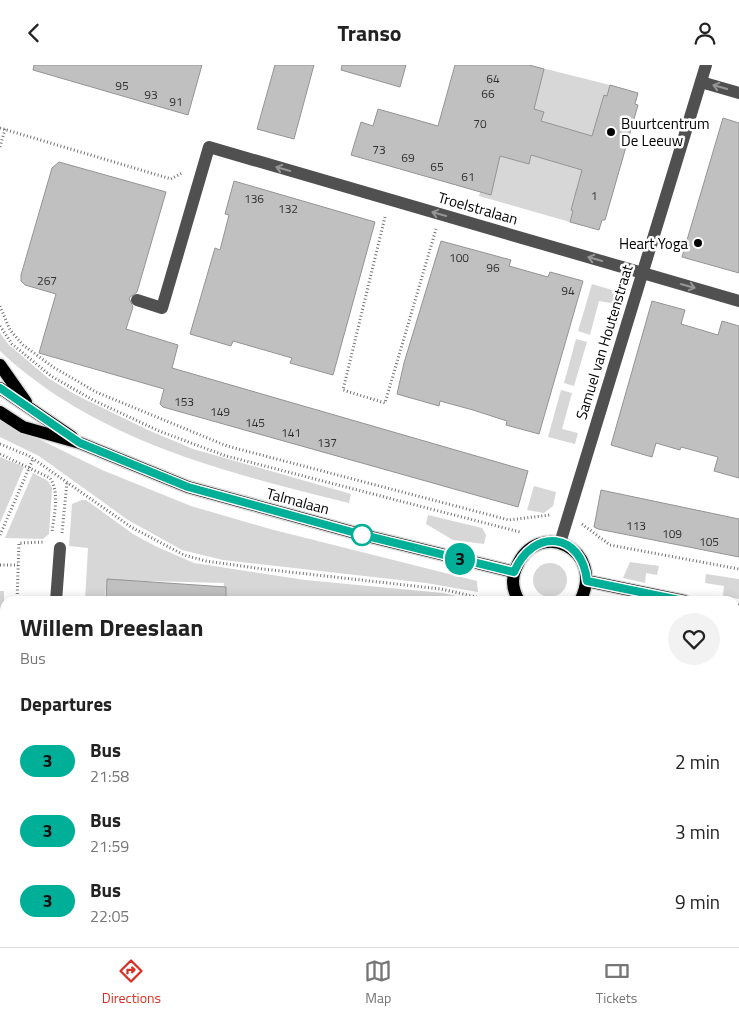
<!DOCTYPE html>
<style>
:root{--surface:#fff;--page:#f2f2f2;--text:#222;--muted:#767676;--line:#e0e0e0;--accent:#d93025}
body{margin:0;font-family:"Titillium Web",sans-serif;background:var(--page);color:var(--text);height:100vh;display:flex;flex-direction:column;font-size:19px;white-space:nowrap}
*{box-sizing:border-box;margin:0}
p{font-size:16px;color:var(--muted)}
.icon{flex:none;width:28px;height:28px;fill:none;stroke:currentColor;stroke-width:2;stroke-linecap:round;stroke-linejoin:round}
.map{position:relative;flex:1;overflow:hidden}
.side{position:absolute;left:0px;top:531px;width:740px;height:351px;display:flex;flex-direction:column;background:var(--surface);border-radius:15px 15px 0 0;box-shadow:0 2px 12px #0003}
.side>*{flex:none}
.badge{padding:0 10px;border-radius:16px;font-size:18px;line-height:32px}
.map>.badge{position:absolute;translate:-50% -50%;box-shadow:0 0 0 2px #fff}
h2{padding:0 20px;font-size:19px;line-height:45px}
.round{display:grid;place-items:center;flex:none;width:52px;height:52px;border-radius:26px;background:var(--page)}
.overview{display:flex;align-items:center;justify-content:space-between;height:85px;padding:0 20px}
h1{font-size:24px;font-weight:700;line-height:38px}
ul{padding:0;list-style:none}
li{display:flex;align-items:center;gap:15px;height:70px;padding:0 20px}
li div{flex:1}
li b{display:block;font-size:19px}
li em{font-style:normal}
li .badge{min-width:55px;font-weight:700;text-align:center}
header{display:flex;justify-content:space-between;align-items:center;height:65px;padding:0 20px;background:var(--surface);font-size:22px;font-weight:700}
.dock{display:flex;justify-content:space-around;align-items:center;height:70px;border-top:1px solid var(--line);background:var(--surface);font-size:14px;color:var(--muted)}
.dock a{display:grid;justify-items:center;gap:2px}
.dock .current{color:var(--accent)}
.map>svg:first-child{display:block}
.green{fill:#d7d7d7}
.building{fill:#c0c0c0;stroke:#949494}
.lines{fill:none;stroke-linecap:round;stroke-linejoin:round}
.major-casing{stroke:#dbdbdb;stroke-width:15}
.path{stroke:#727272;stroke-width:3;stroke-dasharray:1 2.5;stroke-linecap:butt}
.minor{stroke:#505050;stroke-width:12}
.major{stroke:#000;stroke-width:12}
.oneway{stroke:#969696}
.line-casing{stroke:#fff;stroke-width:11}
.line{stroke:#00af98;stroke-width:8}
.poi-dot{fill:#000;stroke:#fff;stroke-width:2}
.stop-dot{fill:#fff;stroke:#00af98;stroke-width:2.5}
.labels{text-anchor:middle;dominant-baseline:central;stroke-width:5;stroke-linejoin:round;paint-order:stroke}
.number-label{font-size:12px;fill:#303030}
.poi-label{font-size:15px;fill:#000;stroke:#fff;text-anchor:start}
.street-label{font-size:15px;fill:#000;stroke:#fff}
</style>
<header><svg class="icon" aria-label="back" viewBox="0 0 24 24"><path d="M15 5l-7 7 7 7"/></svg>Transo<svg class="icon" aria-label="person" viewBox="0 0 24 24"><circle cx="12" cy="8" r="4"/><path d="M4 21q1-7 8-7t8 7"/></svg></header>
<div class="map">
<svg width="739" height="882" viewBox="0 0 739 882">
<rect width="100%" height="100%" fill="#fff"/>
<g class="green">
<path d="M516,0h14l80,20 -3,11h-3l-12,40 -51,-15 3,-8 -45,43 30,8 2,-9 51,15 -11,40 2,1 -3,11 -91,-26z"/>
<path d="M592,219l27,8 -3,12 -17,-3 -9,34 -12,-4z"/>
<path d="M0,268l9,12 39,33 28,17 72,35 45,19 158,45 -2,9c-122,-30 -255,-63 -349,-152z"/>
<path d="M576,274l11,3 -13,44 -10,-3z"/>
<path d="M561,325l11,3 -10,36 16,4 -3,11 -27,-7z"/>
<path d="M0,355l102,50 89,36 79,23 207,52 1,11 -52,-9 -203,-23 -41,-10 -54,-30 -89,-64 -39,-19z"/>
<path d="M0,392l24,10 -24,56z"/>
<path d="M33,408l15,8 4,7 -3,46 -6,5 -38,-1z"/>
<path d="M534,421l22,6 -3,14 -9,7 -17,-3z"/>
<path d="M82,435h4l47,34 22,12 39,17 111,17 138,13 35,8h-139l-116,-5 1,-13 -117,-3 -3,21h-19l3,-53 -19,-2 3,-42z"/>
<path d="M428,450l54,13 4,7 -2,9 -31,-4 -27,-16z"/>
<path d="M630,497l29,4 -2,9 -11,-2 -1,10 -22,-5z"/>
<circle cx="550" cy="515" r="17"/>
<path d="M706,509l33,5v20l-16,-3 1,-10 -19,-3z"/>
<path d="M0,526h4l1,177h-5z"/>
<path d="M735,576h4l-1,64 -3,-1z"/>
</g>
<g class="building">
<path d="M34,0h168l-14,50 -155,-45z"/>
<path d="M275,0h39l-20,74 -37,-10z"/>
<path d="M342,0h64l-6,22 -59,-17z"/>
<path d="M455,0h74l15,4 -10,40 10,3 -3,9 51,15 12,-41 3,1 3,-11 28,8 -3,11 3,1 -33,115h-3l-3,10 -29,-8 3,-11 -2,-1 11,-40 -51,-15 -2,9 -29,-8 -9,39 -140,-40 10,-33 12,4 5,-17 60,17z"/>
<path d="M723,53l16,5v150l-57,-16z"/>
<path d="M59,97l107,30 -29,100 -8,6 4,9 -7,22 52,16 -6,23 356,103 -10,36 -355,-100 -3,-3 4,-15 -125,-36 17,-59 -31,-9 -4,-4v-6l31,-107z"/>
<path d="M234,116l141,41 -42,153 -43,-12 2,-5 -59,-17 -2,5 -41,-12 25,-86 5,2 9,-35 -4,-1z"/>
<path d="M441,176l70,19 -2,6 39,11 2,-5 33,9 -44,153 -33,-9 1,-4 -34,-11 -33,-9 -1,5 -42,-12 7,-31z"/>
<path d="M652,236l33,9 -4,14 37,11 4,-14 17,5v152l-25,-7 4,-14 -37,-10 -1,3 -24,-7 -4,14 -41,-12z"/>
<path d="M601,425l138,29v38l-141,-28 -4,-2z"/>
<path d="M107,514l119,8v14h-120z"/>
</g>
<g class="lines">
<defs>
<g id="major">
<path d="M0,300l26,37"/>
<path d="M0,323l72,49"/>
<path d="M0,347l23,15 57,16 108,44 175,48 151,37"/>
<path d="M587,516l97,20"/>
<path d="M519,536c-6,-10 -8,-22 -3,-33 21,-52 91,-19 64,33"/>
<path d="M735,545h4"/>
</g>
</defs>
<use href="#major" class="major-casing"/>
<g class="path">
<path d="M0,63l171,51 11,-6"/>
<path d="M0,82l5,-18"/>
<path d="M385,152l-42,173 42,13 51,-174"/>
<path d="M0,241l10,24 13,15 30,22 43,25 131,54 282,74 41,-5"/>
<path d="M0,261l12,18 39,32 42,24 66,31 67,25 294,76"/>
<path d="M0,379l29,12 102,71 53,28 22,6 57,8 178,20 53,12"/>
<path d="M0,389l50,24c10,15 4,37 2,54"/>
<path d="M582,459l28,21 129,24"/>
<path d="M62,468l5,-51"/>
<path d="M0,470l33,-76"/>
<path d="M0,500h18"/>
<path d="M17,536l2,-58 26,-1"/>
<path d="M735,572l4,1"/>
<path d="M443,882v-4"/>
<path d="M459,882l1,-4"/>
</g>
<g class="minor">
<path d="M701,17l38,11"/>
<path d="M137,235l25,8 47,-161 530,154"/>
<path d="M560,478l146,-478"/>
<path d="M56,536l4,-53"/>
<path d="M0,729h5"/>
<path d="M735,739h4"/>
<path d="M35,882v-4"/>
<path d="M358,882l1,-4"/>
<path d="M525,882v-4"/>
<path d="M695,882v-4"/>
</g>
<use href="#major" class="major"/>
</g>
<defs><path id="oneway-shaft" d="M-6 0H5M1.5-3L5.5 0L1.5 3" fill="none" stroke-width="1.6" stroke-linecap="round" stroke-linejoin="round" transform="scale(1.25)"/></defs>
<g class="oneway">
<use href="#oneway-shaft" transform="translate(720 22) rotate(-164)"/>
<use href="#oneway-shaft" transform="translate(283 104) rotate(-164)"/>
<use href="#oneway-shaft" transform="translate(439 149) rotate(-164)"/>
<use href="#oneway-shaft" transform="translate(595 194) rotate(-164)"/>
<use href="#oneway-shaft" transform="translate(688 221) rotate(16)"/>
</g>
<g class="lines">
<defs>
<path id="line" d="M0,323l80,55 108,44 175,48 151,37c19,-45 68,-40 73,9l97,20"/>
</defs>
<use href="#line" class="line-casing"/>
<use href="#line" class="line"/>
</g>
<g class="poi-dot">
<circle cx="611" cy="67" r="5"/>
<circle cx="698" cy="178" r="5"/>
</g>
<circle class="stop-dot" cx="362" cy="470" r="10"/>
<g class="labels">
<g class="number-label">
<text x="493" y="13">64</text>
<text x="122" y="20">95</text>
<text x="488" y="28">66</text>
<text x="151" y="29">93</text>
<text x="176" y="36">91</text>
<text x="480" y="58">70</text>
<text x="379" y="84">73</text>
<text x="408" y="92">69</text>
<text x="437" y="101">65</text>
<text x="468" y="111">61</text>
<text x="594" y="130">1</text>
<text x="254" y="133">136</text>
<text x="288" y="143">132</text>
<text x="459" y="192">100</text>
<text x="493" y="202">96</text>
<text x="47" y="215">267</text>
<text x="568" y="225">94</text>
<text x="184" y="336">153</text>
<text x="220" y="346">149</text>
<text x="255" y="357">145</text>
<text x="291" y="367">141</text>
<text x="327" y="377">137</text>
<text x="636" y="460">113</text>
<text x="672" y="468">109</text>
<text x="709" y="476">105</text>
</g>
<g class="poi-label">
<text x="621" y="58">Buurtcentrum<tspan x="621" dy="17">De Leeuw</tspan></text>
<text x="688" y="178" text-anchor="end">Heart Yoga</text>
</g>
<g class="street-label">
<text transform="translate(478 143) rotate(16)">Troelstralaan</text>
<text transform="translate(604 277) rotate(-73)">Samuel van Houtenstraat</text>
<text transform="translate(298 436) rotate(15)">Talmalaan</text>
</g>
</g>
</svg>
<b class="badge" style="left:460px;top:494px;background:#00af98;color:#111">3</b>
<section class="side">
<div class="overview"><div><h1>Willem Dreeslaan</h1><p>Bus</p></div><a class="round"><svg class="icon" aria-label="heart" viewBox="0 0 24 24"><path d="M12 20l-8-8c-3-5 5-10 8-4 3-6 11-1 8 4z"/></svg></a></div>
<h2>Departures</h2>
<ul>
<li><span class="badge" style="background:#00af98;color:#111">3</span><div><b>Bus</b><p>21:58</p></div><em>2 min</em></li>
<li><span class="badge" style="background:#00af98;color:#111">3</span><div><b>Bus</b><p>21:59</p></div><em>3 min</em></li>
<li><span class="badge" style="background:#00af98;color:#111">3</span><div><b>Bus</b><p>22:05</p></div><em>9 min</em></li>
</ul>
</section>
</div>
<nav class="dock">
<a class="current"><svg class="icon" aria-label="directions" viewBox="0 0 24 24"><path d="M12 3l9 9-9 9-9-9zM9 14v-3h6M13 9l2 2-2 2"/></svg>Directions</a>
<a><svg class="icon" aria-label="map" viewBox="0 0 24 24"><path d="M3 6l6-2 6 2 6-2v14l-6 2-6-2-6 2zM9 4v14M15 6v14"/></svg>Map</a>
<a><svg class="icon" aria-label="tickets" viewBox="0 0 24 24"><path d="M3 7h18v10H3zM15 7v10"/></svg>Tickets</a>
</nav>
